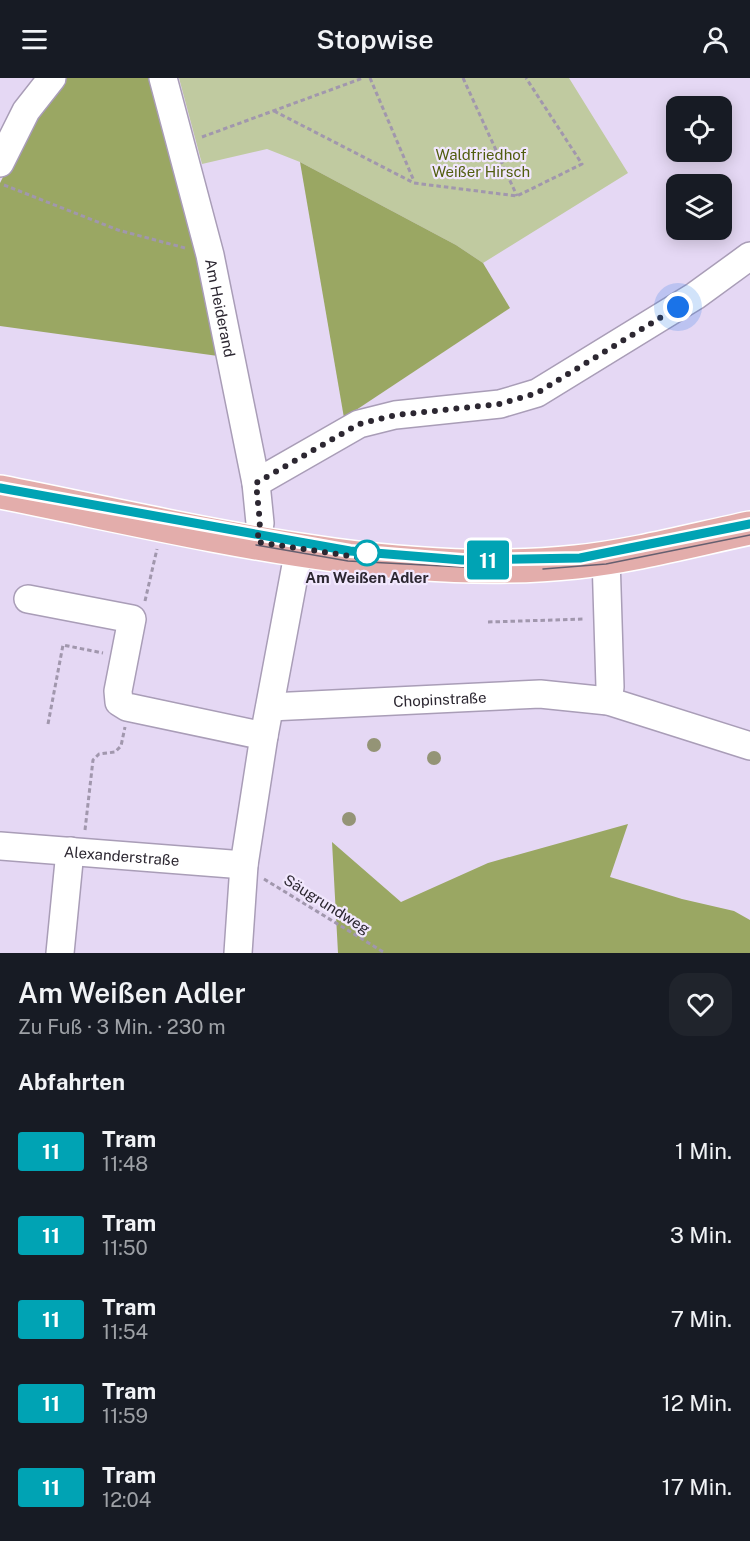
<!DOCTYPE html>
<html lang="de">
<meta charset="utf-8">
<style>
:root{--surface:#171b24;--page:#20242c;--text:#f1f3f6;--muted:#9ea1a6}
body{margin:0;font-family:"Public Sans",sans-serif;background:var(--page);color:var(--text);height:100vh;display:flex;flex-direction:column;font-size:22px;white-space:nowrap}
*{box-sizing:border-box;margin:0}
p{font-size:20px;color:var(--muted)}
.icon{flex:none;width:33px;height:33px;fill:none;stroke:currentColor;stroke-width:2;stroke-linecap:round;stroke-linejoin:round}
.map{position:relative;height:875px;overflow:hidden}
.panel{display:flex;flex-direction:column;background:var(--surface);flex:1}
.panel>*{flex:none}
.badge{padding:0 12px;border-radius:4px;font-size:21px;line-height:39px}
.fabs{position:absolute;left:666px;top:18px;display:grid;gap:12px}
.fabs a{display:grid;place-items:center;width:66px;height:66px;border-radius:12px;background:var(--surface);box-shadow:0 3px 15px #0003;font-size:30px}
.you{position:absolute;width:30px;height:30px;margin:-15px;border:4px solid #fff;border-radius:50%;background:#1a73e8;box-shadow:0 0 0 9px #1a73e833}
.map>.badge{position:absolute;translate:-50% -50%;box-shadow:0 0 0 3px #fff}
h2{padding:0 18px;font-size:22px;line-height:54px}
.round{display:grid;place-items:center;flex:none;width:63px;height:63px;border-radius:18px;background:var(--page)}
.head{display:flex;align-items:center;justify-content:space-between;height:102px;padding:0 18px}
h1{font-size:28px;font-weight:600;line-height:45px}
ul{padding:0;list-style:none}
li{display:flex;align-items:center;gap:18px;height:84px;padding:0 18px}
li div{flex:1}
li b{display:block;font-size:22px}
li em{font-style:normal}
li .badge{min-width:66px;font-weight:700;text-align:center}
header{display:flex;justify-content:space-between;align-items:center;height:78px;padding:0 18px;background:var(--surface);font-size:27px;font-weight:600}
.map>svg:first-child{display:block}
.green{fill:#c0caa0}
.forest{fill:#9aa763}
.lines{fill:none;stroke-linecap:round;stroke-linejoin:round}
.minor-casing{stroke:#a99db7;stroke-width:30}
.major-casing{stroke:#fff;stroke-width:36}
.path{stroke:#a197ad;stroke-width:3;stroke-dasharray:4.5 3;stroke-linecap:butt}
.minor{stroke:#fff;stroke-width:27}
.major{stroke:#e3adab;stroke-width:33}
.tram{stroke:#665f6f;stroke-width:1.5}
.tree{fill:#949476}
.line-casing{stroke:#fff;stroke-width:14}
.line{stroke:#00a3b4;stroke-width:9}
.walk{stroke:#2c2731;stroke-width:6;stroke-dasharray:0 10.8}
.stop-dot{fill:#fff;stroke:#00a3b4;stroke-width:3}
.labels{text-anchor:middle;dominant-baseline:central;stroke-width:4.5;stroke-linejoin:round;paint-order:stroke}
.park-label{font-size:15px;fill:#515d0e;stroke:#f1e7fd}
.street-label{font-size:15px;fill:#2c2731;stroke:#f1e7fd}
.stop-label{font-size:15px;font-weight:bold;fill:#2c2731;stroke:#f1e7fd}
</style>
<header><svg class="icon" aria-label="menu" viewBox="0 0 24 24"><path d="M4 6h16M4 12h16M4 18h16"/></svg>Stopwise<svg class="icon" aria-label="person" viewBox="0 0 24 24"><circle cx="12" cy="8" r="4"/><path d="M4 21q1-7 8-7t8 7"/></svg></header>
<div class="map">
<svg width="750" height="875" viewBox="0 0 750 875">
<rect width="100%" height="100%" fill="#e5d8f4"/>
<path class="green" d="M179,0h390l59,95 -145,90 -27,-18 -156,-83 -33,-13 -65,15z"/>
<g class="forest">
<path d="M63,0h91l42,161 22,117 -218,-30v-143l34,-67z"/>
<path d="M300,84l156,83 27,18 27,45 -166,110z"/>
<path d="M628,746l-18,53 72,22 52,12 16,9v33h-412l-6,-111 69,60 87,-39z"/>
</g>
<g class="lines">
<defs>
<g id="minor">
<path id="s1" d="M163,0l47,177 46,228 4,40 -3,19"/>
<path d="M0,85l26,-52 26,-33"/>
<path d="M256,405l103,-59 36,-9 105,-11 37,-11 158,-97 55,-40"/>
<path d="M606,479l4,130 -2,14"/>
<path d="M28,521l104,20 -14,72 1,11 8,5 137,29"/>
<path id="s2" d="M270,629l270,-13 68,7 142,45"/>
<path id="s3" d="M0,768l244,19"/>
<path d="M60,875l10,-102"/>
<path d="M238,875l6,-88 20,-129 35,-187"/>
</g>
<path id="major" d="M0,414c184,36 388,90 576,70 58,-6 117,-22 174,-34"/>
</defs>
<use href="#minor" class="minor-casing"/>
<use href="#major" class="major-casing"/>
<g class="path">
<path d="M370,0l44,103"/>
<path d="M463,0l54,118"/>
<path d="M274,33l140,72 103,13 65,-32 -56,-86"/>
<path d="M202,59l161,-59"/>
<path d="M4,107l114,45 67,18"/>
<path d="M145,523l12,-52"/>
<path d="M488,544l97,-3"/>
<path d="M48,646l15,-79 40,8"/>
<path d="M85,752l8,-70 6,-6 16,-2 6,-6 4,-19"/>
<path d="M264,801l121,74"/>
</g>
<use href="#minor" class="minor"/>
<use href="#major" class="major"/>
<g class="tram">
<path d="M0,410c182,34 395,90 581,70 56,-6 113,-22 169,-34"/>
<path d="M256,467l92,16 153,8"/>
<path d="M543,491l63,-5 144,-29"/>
</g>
</g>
<g class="tree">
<circle cx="374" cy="667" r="7"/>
<circle cx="434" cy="680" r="7"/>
<circle cx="349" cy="741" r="7"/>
</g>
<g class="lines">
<defs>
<path id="line" d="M0,410l350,63 112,9 118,-2 170,-34"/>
</defs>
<use href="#line" class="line-casing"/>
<use href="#line" class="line"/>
<path class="walk" d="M367,475l-10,4 -100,-15 3,-19 -4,-40 103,-59 37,-9 104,-11 37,-11 141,-86"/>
</g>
<circle class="stop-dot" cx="367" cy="475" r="12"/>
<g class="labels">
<g class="park-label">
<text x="481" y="76">Waldfriedhof<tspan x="481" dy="17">Weißer Hirsch</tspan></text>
</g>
<g class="street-label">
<text stroke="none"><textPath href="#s1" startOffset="237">Am Heiderand</textPath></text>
<text stroke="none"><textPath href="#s2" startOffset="170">Chopinstraße</textPath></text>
<text stroke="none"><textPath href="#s3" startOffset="122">Alexanderstraße</textPath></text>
<text transform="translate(327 826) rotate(32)">Säugrundweg</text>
</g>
<g class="stop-label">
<text x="367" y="499">Am Weißen Adler</text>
</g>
</g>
</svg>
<div class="fabs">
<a><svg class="icon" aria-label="locate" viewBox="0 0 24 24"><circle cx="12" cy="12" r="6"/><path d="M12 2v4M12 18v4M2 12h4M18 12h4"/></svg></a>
<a><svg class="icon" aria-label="layers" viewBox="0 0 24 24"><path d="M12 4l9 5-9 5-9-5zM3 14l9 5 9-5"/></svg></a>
</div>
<div class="you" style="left:678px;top:229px"></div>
<b class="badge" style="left:488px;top:482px;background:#00a3b4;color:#fff">11</b>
</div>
<section class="panel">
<div class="head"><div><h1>Am Weißen Adler</h1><p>Zu Fuß · 3 Min. · 230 m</p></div><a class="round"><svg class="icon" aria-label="heart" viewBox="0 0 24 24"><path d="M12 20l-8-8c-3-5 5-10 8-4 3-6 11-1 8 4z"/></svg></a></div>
<h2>Abfahrten</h2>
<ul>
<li><span class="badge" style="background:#00a3b4;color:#fff">11</span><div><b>Tram</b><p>11:48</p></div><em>1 Min.</em></li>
<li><span class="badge" style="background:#00a3b4;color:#fff">11</span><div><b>Tram</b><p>11:50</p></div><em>3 Min.</em></li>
<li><span class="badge" style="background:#00a3b4;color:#fff">11</span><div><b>Tram</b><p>11:54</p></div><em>7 Min.</em></li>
<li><span class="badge" style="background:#00a3b4;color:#fff">11</span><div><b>Tram</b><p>11:59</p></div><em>12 Min.</em></li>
<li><span class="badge" style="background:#00a3b4;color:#fff">11</span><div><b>Tram</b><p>12:04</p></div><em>17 Min.</em></li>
</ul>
</section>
